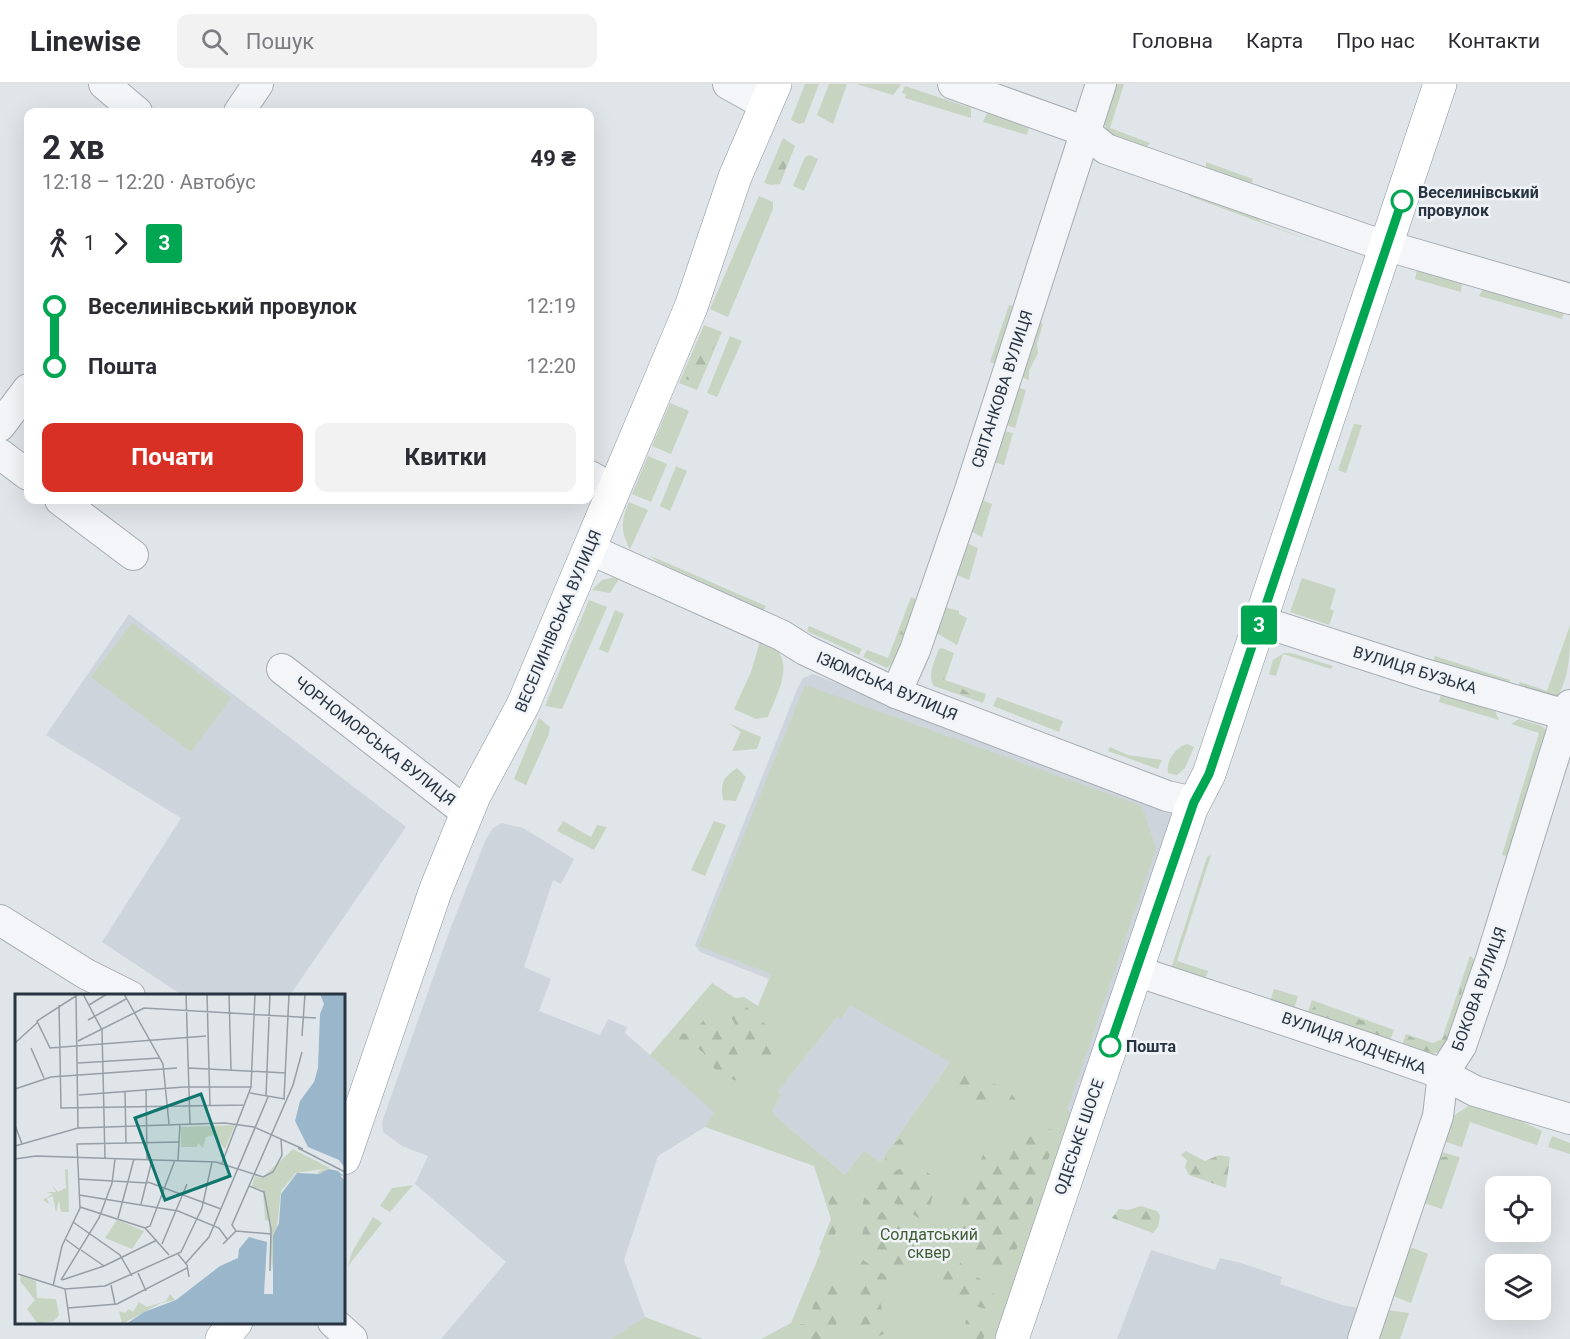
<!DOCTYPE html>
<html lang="uk">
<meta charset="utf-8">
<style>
:root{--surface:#fff;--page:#f2f2f3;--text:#2b2b33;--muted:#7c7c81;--line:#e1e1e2;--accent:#d93025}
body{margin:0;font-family:Roboto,sans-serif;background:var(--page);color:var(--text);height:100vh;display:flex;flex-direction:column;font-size:22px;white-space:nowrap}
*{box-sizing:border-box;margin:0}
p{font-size:20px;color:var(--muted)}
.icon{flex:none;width:33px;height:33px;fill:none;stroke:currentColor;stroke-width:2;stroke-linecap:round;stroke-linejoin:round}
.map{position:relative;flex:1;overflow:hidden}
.side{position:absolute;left:24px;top:24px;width:570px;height:396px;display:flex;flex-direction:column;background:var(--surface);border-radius:12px;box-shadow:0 6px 24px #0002}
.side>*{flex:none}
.badge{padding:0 12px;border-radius:4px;font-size:21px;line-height:39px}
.controls{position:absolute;left:1485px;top:1092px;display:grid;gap:12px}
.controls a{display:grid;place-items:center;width:66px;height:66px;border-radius:12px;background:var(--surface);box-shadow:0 6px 24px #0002;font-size:30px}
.map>.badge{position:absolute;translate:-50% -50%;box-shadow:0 0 0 3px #fff}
.legs{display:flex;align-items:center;gap:9px;height:66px;padding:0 18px;font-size:20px}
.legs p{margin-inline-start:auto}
.headline{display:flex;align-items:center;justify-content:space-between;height:102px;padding:0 18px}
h1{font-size:33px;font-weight:700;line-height:45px}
.action{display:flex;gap:12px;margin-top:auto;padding:12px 18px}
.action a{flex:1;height:69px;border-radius:12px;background:var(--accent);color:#fff;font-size:24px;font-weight:700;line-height:69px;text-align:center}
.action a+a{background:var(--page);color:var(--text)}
ul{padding:0 18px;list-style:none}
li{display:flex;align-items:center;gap:21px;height:60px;font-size:22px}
li i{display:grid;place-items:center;width:9px;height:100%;margin:0 8px;background:currentColor}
li i::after{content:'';width:15px;height:15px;margin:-8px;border:4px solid;border-radius:50%;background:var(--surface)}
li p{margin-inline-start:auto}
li:first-child i{background:linear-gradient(#0000 50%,currentColor 0)}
li:last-child i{background:linear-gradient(currentColor 50%,#0000 0)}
header{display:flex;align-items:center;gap:36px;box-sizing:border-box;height:84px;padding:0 30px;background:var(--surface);border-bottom:2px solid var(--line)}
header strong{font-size:28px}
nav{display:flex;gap:33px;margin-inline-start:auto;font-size:21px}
.search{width:420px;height:54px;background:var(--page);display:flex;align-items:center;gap:15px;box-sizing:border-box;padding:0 21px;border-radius:12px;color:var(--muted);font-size:22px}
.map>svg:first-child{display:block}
.built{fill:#ced4db}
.green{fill:#c7d4c1;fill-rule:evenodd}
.forest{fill:url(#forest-firs)}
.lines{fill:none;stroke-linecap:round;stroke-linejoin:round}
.minor-casing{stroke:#a5acb3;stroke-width:32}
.highway-casing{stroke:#8793a0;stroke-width:34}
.minor{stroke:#f3f5f8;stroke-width:30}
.highway{stroke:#fff;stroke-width:33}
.line-1-casing{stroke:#fff;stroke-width:14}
.line-1{stroke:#00a651;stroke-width:9}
.stop-1-dot{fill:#fff;stroke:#00a651;stroke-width:3}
.labels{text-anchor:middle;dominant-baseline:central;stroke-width:5;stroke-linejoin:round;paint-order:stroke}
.stop-label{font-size:16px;font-weight:bold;fill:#283441;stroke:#f0f3f7;text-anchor:start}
.street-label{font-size:16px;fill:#283441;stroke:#f0f3f7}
.park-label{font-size:16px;fill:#405d35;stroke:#f0f3f7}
.inset-road{fill:none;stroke:#969ea6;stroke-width:1.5}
.view{fill:#0f766e;fill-opacity:0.15;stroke:#0f766e;stroke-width:3}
.inset-edge{fill:none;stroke:#283441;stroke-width:3}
</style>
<header>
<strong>Linewise</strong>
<div class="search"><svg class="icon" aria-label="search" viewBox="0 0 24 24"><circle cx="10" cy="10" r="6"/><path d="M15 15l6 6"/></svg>Пошук</div>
<nav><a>Головна</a><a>Карта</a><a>Про нас</a><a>Контакти</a></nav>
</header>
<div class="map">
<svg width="1570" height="1255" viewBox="0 0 1570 1255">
<defs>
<pattern id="forest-firs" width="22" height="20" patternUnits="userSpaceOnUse" patternTransform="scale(1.5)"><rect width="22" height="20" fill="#c7d4c1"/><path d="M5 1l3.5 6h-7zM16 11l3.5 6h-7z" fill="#abb7a7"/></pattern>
</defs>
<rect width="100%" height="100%" fill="#e0e5e9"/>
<g class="built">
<path d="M129,530l277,213 -116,168h-108l-80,-53 79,-124 -135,-83z"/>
<path d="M813,590l359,139 1,4 -99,297 -124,-52 -70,100 -35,13 -71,-60 -1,-6 8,-14 -3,-4 59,-74 3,1 -69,-44 -2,5 -69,-27 -5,-7 103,-258 5,-9z"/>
<path d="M502,739l21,5 51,31 -13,25 -8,-4 -29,87 27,12 -12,32 61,24 8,-16 19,8 -2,6 90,79 -10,15 -47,29 -34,104 21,57 -34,22h-170l65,-77 -91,-78 13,-28 -26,-10 -19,-14 -1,-10 69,-195 35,-88 7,-11z"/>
<path d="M1151,1166l64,20 5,-12 21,5 41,14 -2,7 62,21 17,3 -11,31h-231z"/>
</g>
<g class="green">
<path d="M805,0h14l-15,39 -5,1 -8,-4z"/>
<path d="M829,0h18l-14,40 -16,-9z"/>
<path d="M857,0h41l3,1 -8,10z"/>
<path d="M1113,0h11l-14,44 40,15 -6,7c-47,-20 -44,-18 -31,-66z"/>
<path d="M905,2l66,22v10l-66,-20 1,-4 -4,-1z"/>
<path d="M987,29l42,14 -2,8 -44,-13z"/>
<path d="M783,54l12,8 -15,38 -9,1 -7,-2z"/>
<path d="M810,71l8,4 -14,32 -11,-5 12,-29z"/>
<path d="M1206,78l47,17 -3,8 -44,-16z"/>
<path d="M1192,105l66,25 2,7 59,23 -130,-48z"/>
<path d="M759,112l14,6v7l-45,108 -18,-8z"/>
<path d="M1417,186l45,13 -1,9 -46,-13z"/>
<path d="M1485,202l80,21 -3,12 -83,-23z"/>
<path d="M1009,221l12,3 -19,58 -12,-4z"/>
<path d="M1038,237l5,3 -6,20 1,9 -9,18v9l-16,-6z"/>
<path d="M704,241l18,7 -25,58 -18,-7z"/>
<path d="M730,252l12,5 -25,56 -10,-4z"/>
<path d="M1009,301l17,5 -11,38 -17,-6z"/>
<path d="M670,319l19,8 -18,43 -19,-8z"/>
<path d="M1354,340l8,1 -16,48 -8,-3z"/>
<path d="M995,345l18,4 -9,32 -19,-5z"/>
<path d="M648,372l19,8 -16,38 -19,-8z"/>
<path d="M676,382l11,5 -17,40 -10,-5z"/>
<path d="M980,415l12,5 -10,33 -17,-9z"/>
<path d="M629,418l19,8 -18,39c-10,-18 -9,-29 -1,-47z"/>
<path d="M969,460l9,4 -9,32 -19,-8 9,-27z"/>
<path d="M650,472l15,6 101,44 -2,4 -106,-48z"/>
<path d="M621,492l-11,17 -18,-3 10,-10z"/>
<path d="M1302,494l34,11 -6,20 4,2 -5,14 -39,-13z"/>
<path d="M911,513l14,6 -26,54 -12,11 -24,-11 4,-7 21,8z"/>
<path d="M589,516l18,7 -45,102 -17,-3z"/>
<path d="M938,521l21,6v3l8,4 -10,27 -24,-14z"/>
<path d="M615,526l9,4 -16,39 -9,-4z"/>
<path d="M132,539l99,75 -40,54 -100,-75z"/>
<path d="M1570,541c0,29 0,55 -16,77l-38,-9 4,-11 27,9z"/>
<path d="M809,542l53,23 -3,6 -52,-24z"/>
<path d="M761,554c38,19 19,48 7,79l-12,2 -22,-10 17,-37z"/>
<path d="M942,564l12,5 -9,27 41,14 -3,9 -49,-17c-7,-12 1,-26 5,-37z"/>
<path d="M1284,569h7l42,13 -2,3 -48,-15 -7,22 -7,-2 4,-14z"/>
<path d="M1435,572l75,24 -4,10 -75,-22z"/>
<path d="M805,601l337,121 14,43 -89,261 7,4 -76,225h-237l30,-16 30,-72 -2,-2 12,-30 -17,-53 -109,-39 9,-15 -64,-57 62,-72 23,15 9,-1 14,9 13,-32 -72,-28zM850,921l100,57 -70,100 -16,-11 -19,24 -71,-60 -1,-6 8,-14 -3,-4 59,-74 4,2z"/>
<path d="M1441,610l54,17 4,9 -60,-18z"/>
<path d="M997,613l66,24 -4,11 -66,-26z"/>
<path d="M539,634l11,9 -1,7 -23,51 -12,-6z"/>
<path d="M1519,635l23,7 7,7 -32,125 -15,-3 37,-122 -28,-9z"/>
<path d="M728,639l33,14 -4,12 -25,2 9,-19z"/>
<path d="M1187,660l7,3 -9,21 -8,7 -9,-2c-2,-13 7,-25 19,-29z"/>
<path d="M1110,663l18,8 34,5 -4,9 -50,-18z"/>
<path d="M737,684l9,9 -10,24 -13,-1c-3,-18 0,-22 14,-32z"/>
<path d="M563,737l28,16 6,-12 10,2 -13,23 -37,-19z"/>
<path d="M714,737l12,4 -21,51 -14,-6z"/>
<path d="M1211,771l-34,106 31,10 -5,14 -34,-10 38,-118z"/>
<path d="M1470,872l10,8c-7,20 -25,86 -47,90 -10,2 -23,-3 -33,-4l6,-16 27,9 9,-4z"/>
<path d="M1274,905l24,7 -5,16 -24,-7z"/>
<path d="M1312,916l82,30 -6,16 -82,-29z"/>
<path d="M1470,1021l53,17 19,9 -5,14 -67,-23 -8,25 -25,-8 10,-19z"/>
<path d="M1552,1052l18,7v11l-22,-7z"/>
<path d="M1434,1066l26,7 -18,52 -24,-8z"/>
<path d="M413,1101l-23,27 -10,-6 12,-18z"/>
<path d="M373,1133l9,6 -34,43 4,-14z"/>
<path d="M1413,1164l15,6 -17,49 -23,-9 20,-45z"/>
<path d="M1388,1226l21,3 -9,26h-27z"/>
<path d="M645,1233l58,22h-92z"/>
</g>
<g class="forest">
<path d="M788,62l4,1c-2,12 -8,29 -17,36l-4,-7c4,-15 7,-18 17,-30z"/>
<path d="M707,252h7l2,5 -12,32 -14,13 -4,-6 5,-17z"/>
<path d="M911,517l10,2 -16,41 -13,14z"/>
<path d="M943,569l7,1 -7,28 16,4 12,9 -15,-2 -20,-9 -2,-16z"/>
<path d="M1462,900c-2,37 -11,83 -58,63l5,-11 15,8h16l10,-19z"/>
<path d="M717,907l25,12 36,33 -8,23 -6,6h-7z"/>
<path d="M705,917h2c13,22 39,56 36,80 -15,1 -27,-11 -38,-21l-1,-7 -10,-7 -11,1 -10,-7 4,-8 14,3 13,-15 -2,-16z"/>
<path d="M1317,920l63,23 9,4 1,5 -4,6 -74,-26 -1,-6z"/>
<path d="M961,988c14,3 50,16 55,28 -26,3 -35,9 -60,-4l-5,-17 4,-6z"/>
<path d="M1054,1045l-3,22 -45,128 -53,-35v-20l30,-69 8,-6 14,8 4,-3v-11l9,-6 20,-1 6,-6z"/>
<path d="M906,1052l-5,21 -16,5c2,-10 11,-24 21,-26z"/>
<path d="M1186,1067l19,10 14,-6 11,2 -4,31 -37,-13 -4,-8 2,-7 -6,-5z"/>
<path d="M1450,1072l6,3 -5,17 -16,2 -2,-5 5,-15z"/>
<path d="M912,1079c12,3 15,13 26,14l-12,42 -4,1 -49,-30 1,-12 15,-4z"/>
<path d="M820,1090l12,3 6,6c3,19 2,48 -9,65l-4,-2 8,-29z"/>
<path d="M864,1113l30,25 16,9 4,15 -10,29 -25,-22 -18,-12 4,-19 -3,-11z"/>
<path d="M1141,1122l16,5 3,5 -2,11 -5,6 -41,-15 7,-9 9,1z"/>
<path d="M947,1169l12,8 9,11 23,13 3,11 -6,13c-21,-2 -29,-19 -48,-19l-1,-22z"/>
<path d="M863,1176l28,19 -1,6 -10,16 4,18 7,9c-10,10 -18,10 -32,9l1,-17 -6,-10 4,-43z"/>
<path d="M831,1190h4v11l10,11 -11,34v9h-36l-3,-3 5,-12h16c-7,-21 -3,-37 15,-50z"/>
<path d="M967,1235l10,10 11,-1 -5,11h-14l-14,-6v-3l14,1 -4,-9z"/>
</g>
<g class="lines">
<defs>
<g id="minor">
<path d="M104,0l33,28"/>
<path d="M728,0l38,21"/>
<path d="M953,0l131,47 22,18 261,91 203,59"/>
<path d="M239,28l19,-28"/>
<path d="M0,342l28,-37"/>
<path d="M0,370l28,21"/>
<path d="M590,392l24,14"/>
<path d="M60,416l73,55"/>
<path d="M589,465l192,86 24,15 91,43 271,103 27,6"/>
<path d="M1260,537l164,53 146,42"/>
<path d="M282,585l185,144"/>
<path d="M896,609l19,-43 55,-160 131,-406"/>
<path d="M0,836l86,54 44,22"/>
<path d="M1136,887l238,79 69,24 32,17 95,28"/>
<path d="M333,1238l19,17"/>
<path d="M1363,1255l75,-223 5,-42 18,-28 30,-87 79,-254"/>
</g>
<g id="highway">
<path d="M344,1074l92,-269 38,-93 49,-91 66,-156 102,-242 44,-130 40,-93"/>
<path d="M222,1255l14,-17"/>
<path d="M1012,1255l179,-530 18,-35 231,-690"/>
</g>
</defs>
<use href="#minor" class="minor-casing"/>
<use href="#highway" class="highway-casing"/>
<use href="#minor" class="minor"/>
<use href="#highway" class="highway"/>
</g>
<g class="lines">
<defs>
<path id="line-1" d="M1110,962l84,-244 15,-28 193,-573"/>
</defs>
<use href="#line-1" class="line-1-casing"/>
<use href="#line-1" class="line-1"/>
</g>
<g class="stop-1-dot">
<circle cx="1402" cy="117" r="10"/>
<circle cx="1110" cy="962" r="10"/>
</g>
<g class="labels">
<g class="stop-label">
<text x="1418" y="108">Веселинівський<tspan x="1418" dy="18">провулок</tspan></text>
<text x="1126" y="962">Пошта</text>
</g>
<g class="street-label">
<text transform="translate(1002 305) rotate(-72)">СВІТАНКОВА ВУЛИЦЯ</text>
<text transform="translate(558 537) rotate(-67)">ВЕСЕЛИНІВСЬКА ВУЛИЦЯ</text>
<text transform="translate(1415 586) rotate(17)">ВУЛИЦЯ БУЗЬКА</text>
<text transform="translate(887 602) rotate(23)">ІЗЮМСЬКА ВУЛИЦЯ</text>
<text transform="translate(375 657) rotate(38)">ЧОРНОМОРСЬКА ВУЛИЦЯ</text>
<text transform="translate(1479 905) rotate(-70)">БОКОВА ВУЛИЦЯ</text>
<text transform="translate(1354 959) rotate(20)">ВУЛИЦЯ ХОДЧЕНКА</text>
<text transform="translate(1079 1053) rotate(-71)">ОДЕСЬКЕ ШОСЕ</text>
</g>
<g class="park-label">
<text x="929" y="1150">Солдатський<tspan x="929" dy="18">сквер</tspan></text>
</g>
</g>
<g transform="translate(15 910)">
<rect width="330" height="330" fill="#e0e5e9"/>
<path d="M220,131l-10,24 -12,-14 -7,2 -3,11 -5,-5 -1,4h-16v-20zM278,155l37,19 -34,5 -15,18 -9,80 -3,-50 -4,-1 -2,-30 -11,-3 3,-11 7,2zM6,282l15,5 1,17 19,1 3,16 -5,6 -16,3 -11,-15 8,-9 -15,-19zM155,300l5,6 -14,3 -39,21 -3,-13 6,2 4,-4 4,3 6,-10 8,5 19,-6z" fill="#c7d4c1"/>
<path d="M50,175l3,1 1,42h-8l-2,-12 -3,13 -3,-17 -6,2 2,6 -6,-4 10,-6 -7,-2h10l-4,-7 6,7 8,-4z" fill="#c7d4c1"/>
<path d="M293,165l20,8 1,3 -10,4 -2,-2 7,-3 -4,-3 -21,3 1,-8z" fill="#c7d4c1"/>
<path d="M102,226l27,11 -12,18 -27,-11z" fill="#c7d4c1"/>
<path d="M305,0h25v174l-6,-8 -31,-13 -13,-26 5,-20 14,-19 4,-14 2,-54 4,-10zM314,175l9,2 7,6 -5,-2 5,6v143h-219l18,-12 32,-12 44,-34 18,-8 1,-9 10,-12 18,5 -3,52h9v-58l6,-13 2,-29 16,-21 22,1z" fill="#9ab6ca"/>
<path class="inset-road" d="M64,0l-42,27 13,27 156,-12M68,0l19,36 3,128M109,0l39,70 6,60M171,0l4,130M192,0l3,112M214,0l2,76M61,2l2,132M44,11l2,103 184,-3M74,11l18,-11M73,26l38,-21M287,42l3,-42M63,47l66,-33 172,10M0,49l23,-21M16,54l13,30M63,69l82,-5M174,74l97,5M0,95l36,-12 126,-9M131,95l1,70M110,97l1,52M235,99l35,6M64,101l105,-8h67M251,102l4,-102M269,105l5,-105M0,131l7,19M0,152l63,-18 147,-5 29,4 49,22M283,154l47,24M0,165l21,-3 180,6 47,15 10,-5 9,-17 -1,-16M163,166l2,-36M207,169l29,-76 4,-93M63,185l70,4M133,188l73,27M234,192l15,6 7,37 -1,42M64,201l99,16 41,17 8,11M126,210l11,-44M65,213l65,21 24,27M103,224l16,-59M58,228l47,33 12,21M130,234l5,-2 25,-66M221,237l-4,-6 61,-140 9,-33M221,237l35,3M50,245l15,11M0,247v33M147,250l25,-60M208,250l13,-13M66,256l23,16M163,260l9,11 2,12M171,269l23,-26 59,-140M123,279l8,18M3,280l47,15 40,-3 76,-34 21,-44 10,-46M46,286l38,-62 13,-35 3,-24M47,286l42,-14 53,-26M96,291l4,19M38,292l9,-40 18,-38 -3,-64 103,-2M50,295l5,35M53,314l49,-4 70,-36"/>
<path class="view" d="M186,100l29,82 -65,24 -30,-82z"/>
<rect width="330" height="330" class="inset-edge"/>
</g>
</svg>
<div class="controls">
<a><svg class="icon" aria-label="locate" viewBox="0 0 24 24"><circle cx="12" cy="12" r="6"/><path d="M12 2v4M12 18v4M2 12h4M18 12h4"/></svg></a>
<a><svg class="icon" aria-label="layers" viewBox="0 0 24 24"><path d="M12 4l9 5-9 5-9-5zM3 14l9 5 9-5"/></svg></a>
</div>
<b class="badge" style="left:1259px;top:541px;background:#00a651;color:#fff">3</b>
<section class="side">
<div class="headline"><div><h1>2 хв</h1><p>12:18 – 12:20 · Автобус</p></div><b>49 ₴</b></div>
<div class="legs"><svg class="icon" aria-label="walk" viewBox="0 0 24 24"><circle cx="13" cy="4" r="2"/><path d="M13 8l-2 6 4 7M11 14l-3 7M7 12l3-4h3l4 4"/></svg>1<svg class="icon" aria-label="forward" viewBox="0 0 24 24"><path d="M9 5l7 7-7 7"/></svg><b class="badge" style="background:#00a651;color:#fff">3</b></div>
<ul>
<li><i style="color:#00a651"></i><b>Веселинівський провулок</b><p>12:19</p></li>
<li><i style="color:#00a651"></i><b>Пошта</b><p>12:20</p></li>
</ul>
<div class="action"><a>Почати</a><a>Квитки</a></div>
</section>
</div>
